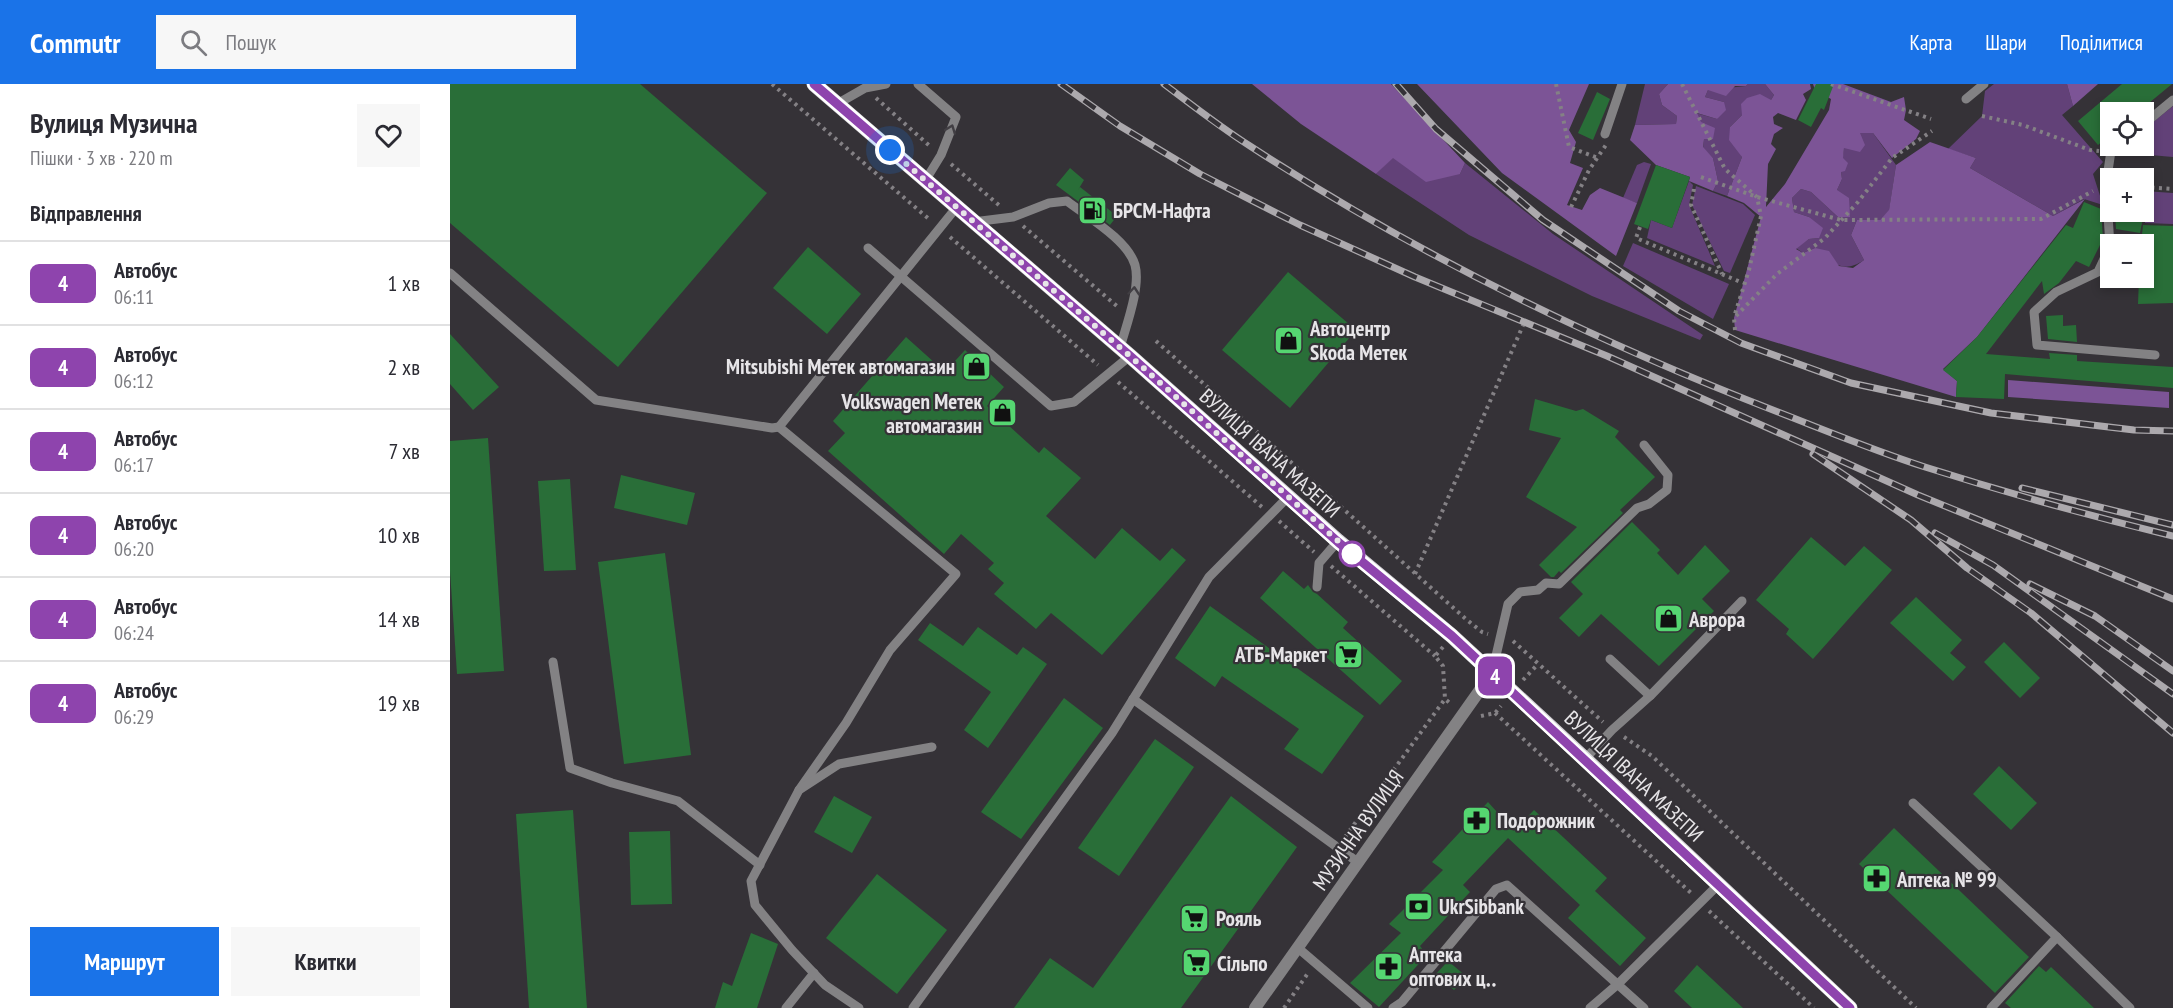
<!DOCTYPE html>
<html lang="uk">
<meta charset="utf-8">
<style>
:root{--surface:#fff;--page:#f7f7f7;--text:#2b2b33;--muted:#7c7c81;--line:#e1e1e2;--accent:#1a73e8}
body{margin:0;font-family:"PT Sans Narrow",sans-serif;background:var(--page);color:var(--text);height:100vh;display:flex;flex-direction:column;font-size:22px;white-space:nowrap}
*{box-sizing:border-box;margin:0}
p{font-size:20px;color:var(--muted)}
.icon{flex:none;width:33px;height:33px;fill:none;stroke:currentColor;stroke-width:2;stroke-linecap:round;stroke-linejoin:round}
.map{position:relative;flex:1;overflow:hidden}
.sheet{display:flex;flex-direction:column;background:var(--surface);width:450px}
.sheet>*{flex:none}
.badge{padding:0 12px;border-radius:9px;font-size:21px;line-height:39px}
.tools{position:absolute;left:1650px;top:18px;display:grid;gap:12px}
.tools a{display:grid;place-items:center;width:54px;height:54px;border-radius:0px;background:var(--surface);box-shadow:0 3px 9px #0003;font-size:30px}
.you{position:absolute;width:30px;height:30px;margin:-15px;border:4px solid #fff;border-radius:50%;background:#1a73e8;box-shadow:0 0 0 9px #1a73e833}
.map>.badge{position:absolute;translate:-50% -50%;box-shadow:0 0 0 3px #fff}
h2{padding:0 30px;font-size:22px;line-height:54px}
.round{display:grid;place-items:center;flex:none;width:63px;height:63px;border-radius:0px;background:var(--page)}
.head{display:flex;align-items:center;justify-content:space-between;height:102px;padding:0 30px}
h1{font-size:28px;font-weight:700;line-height:45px}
.button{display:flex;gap:12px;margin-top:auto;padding:12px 30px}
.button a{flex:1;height:69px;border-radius:0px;background:var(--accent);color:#fff;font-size:24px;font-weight:700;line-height:69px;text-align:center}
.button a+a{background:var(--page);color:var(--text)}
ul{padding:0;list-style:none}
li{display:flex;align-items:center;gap:18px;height:84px;padding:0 30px;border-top:2px solid var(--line)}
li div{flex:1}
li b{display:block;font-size:22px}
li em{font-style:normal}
li .badge{min-width:66px;font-weight:700;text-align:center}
header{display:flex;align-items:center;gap:36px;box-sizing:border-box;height:84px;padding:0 30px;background:var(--accent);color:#fff}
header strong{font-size:28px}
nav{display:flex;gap:33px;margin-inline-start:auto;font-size:21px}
.search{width:420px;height:54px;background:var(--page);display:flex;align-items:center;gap:15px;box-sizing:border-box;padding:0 21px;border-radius:0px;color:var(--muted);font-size:22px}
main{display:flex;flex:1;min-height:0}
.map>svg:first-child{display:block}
.green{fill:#624178}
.forest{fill:#7c5496}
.building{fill:#296e38}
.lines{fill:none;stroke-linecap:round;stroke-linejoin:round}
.path{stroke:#848185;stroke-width:4;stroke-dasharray:3 4.5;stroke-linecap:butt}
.lane{stroke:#838284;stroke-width:9}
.street{stroke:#838284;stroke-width:12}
.primary{stroke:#d3d0d5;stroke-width:15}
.rail-casing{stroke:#aca9ad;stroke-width:7}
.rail{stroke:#353237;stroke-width:4.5;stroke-dasharray:14;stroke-linecap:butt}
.oneway{stroke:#413e43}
.line-casing{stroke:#fff;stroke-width:14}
.line{stroke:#8e44ad;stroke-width:9}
.walk{stroke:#e7e5e8;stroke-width:6;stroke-dasharray:0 10.8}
.stop-dot{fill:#fff;stroke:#8e44ad;stroke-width:3}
.labels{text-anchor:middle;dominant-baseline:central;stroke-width:4.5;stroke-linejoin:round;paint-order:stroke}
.poi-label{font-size:21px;font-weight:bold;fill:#e7e5e8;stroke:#353237;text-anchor:start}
.street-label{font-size:21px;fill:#e7e5e8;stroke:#353237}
</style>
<header>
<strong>Commutr</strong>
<div class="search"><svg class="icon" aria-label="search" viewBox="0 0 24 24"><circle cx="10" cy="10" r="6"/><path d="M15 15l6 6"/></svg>Пошук</div>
<nav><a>Карта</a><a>Шари</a><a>Поділитися</a></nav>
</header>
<main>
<section class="sheet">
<div class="head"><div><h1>Вулиця Музична</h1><p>Пішки · 3 хв · 220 m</p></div><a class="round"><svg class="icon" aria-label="heart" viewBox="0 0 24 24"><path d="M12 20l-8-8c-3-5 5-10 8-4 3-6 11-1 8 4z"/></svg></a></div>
<h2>Відправлення</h2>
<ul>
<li><span class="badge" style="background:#8e44ad;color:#fff">4</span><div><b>Автобус</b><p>06:11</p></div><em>1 хв</em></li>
<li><span class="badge" style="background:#8e44ad;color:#fff">4</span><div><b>Автобус</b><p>06:12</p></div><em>2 хв</em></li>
<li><span class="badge" style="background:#8e44ad;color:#fff">4</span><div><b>Автобус</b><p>06:17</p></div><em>7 хв</em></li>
<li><span class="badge" style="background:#8e44ad;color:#fff">4</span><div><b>Автобус</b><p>06:20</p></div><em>10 хв</em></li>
<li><span class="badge" style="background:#8e44ad;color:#fff">4</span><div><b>Автобус</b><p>06:24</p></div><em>14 хв</em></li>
<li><span class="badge" style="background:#8e44ad;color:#fff">4</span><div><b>Автобус</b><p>06:29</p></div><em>19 хв</em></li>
</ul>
<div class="button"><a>Маршрут</a><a>Квитки</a></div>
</section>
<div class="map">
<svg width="1723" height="924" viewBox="0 0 1723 924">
<rect width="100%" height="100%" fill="#353237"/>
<g class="green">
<path d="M1195,0h23l-9,10 3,11 15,11 -1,8 -41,1z"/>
<path d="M1298,0h17l9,11 -3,5 -29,15 -12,12 12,30 -15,39 -14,-5 5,-10 -5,-23 -10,-10c2,-13 -1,-24 -7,-35l21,6 7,-17 -19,-5 3,-7 38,-4z"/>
<path d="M1544,0h73l6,22 -11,9 41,47 -10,12 10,31 -19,-6 -31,17 -83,-48 6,-10 -28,-9 34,-33 3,-25z"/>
<path d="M1723,22v51l-23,-2 -5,-17 2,-11z"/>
<path d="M1410,49h13l23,32 -7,46 -9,9h-23l-6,15 13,25c-22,15 -31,2 -49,-12l-12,5 -7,-5 13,-9 10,-1 -10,-21 -15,-5 -2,-14 9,-9 10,3 27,25 -1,-27 5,-11 -1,-7 3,-25z"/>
<path d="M943,73l67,17 5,-11 88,71 150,101 -3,5 -108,-44 -123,-61 -93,-61z"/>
<path d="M1194,78l7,2 -14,39 -14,-5 14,-33z"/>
<path d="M1239,97l4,4 -4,20 26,61 -68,-28 4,-18 21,8z"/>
<path d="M1246,102l47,18 12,11 -25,58 -6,-2 -32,-66z"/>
<path d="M1694,107l29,2v31l-28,-1 -1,-7 -18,-4h18z"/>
<path d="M1183,159l96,41 -16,35 -90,-53z"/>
</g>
<g class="forest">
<path d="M802,0h139l74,79 -5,11 -34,8 -33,-24 -17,16 -75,-50z"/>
<path d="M967,0h172l-20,46 7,12 -6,21 13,5 -16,37 15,5 8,-15 10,-7 37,15 -21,53 -114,-83z"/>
<path d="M1218,0h80l-2,2h-11l-9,10 -18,-6 -3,7 19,5 2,8 -9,9 -20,-6 4,9 14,6 -2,11h-9l-1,8 10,11 5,23 -5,10 -24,-10 1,-4 -34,-12 -26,-25 5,-15 41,-1 1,-8 -15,-11 -3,-11z"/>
<path d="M1315,0h45l1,5 -8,5 3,6 -10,20 -18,-7 -5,4 1,7 9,4 -9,6 -3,10 5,5 -8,15 -2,43 19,-23 44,-74 2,-11 -16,-9 -2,-6h30l48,18 13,-5 2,13 -2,10 16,11 -4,8 -24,19 -19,-25h-13l5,12 -5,7 -16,-4 -1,10 5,5 -3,8 -4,1 1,7 -5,11 12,8 1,19h-12l-27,-25 -10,-3 -9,9 2,14 15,5 14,11 -4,10 -10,1 -13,10 7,4 12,-5 14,3 10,15 14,2 11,-8 -13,-25 6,-15h23l9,-10 7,-45 34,-23 46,16 -6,10 83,48 32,-17 -108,138 -34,32 14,12 -1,16 -221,-67 -1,-12 27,-101 -17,-14 -17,-7 15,-39 -13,-17 1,-13 12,-12 -1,-11 6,-6 13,-4 11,6 3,-5z"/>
<path d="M1617,0h31l-25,22z"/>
<path d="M1558,296l161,12v16l-161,-11z"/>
</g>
<g class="building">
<path d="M0,0h190l127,109 -149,174 -168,-144z"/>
<path d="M1366,0h18l-10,26 -3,-2 -10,19 -13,-7z"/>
<path d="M1672,0h50l-34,28h-28v23l-12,10 -20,-24z"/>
<path d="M1147,8l13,7 -17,41 -15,-7z"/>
<path d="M1206,81l34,12 -18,51 -21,-8 -3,9 -14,-5z"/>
<path d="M620,84l14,12 -6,10 2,-3 37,29 -7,9 -54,-40z"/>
<path d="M1634,118l17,7 2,30 -14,28 -13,-6 -17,22 -15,11 -2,-13 -56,73 64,5 -1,-6 28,2v6l96,6v21l-168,-14 -1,25 -48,-2 1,-16 -14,-11 34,-33 89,-112 7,3z"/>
<path d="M1665,129l28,5 -3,15 -24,-4z"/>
<path d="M1693,141l30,1v77l-35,1 1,-26h5v-34h-3z"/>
<path d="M358,163l53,47 -34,40 -54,-46z"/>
<path d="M838,188l68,58 -66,78 -68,-58z"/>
<path d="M1613,231v11l13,-1 1,17 -29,-3 -2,-23z"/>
<path d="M0,250l49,53 -26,23 -23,-26z"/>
<path d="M456,253l39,35 20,-22 39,37 -17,19 52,47 5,-6 37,31 -35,38 49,43 27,-31 38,33 12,-13 14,12 -84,95 -51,-42 -15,16 -42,-35 10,-11 -16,-14 6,-6 -33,-29 -17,20 -116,-103 17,-18 -12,-12z"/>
<path d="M1085,315l41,12 7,-2 36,22 -4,6 40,40 -35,33 3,3 -62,60 -2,-2 -5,6h-3l-12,-12 38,-38 -51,-30 35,-59 -32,-8z"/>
<path d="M38,354l16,233 -47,3 -7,-103v-130z"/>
<path d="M171,391l74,18 -8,32 -73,-17z"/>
<path d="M120,395l6,91 -32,1 -6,-90z"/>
<path d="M1182,438l28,28 -3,3 21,22 27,-30 25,26 -28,28 12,12 -55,55 -58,-52 -22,23 -20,-19 24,-24 -12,-12z"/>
<path d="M1361,453l34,29 19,-20 28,24 -79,89 -27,-25 3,-5 -33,-29z"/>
<path d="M215,469l26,202 -67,9 -26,-202z"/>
<path d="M833,487l21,18 4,-4 5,7 4,2 31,28 -5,6 59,53 -22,24 -120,-107z"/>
<path d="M1466,513l46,43 -12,13 16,14 -13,14 -63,-58z"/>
<path d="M760,522l154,110 -42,58 -38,-25 15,-20 -77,-53 -7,11 -40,-29z"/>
<path d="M480,539l33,23 15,-19 39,28 6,-8 24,17 -59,84 -24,-18 27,-38 -73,-52z"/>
<path d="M1554,558l36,36 -20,20 -36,-36z"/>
<path d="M614,614l39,30 -82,111 -40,-27z"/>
<path d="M705,655l39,28 -75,109 -41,-28z"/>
<path d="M1549,682l38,37 -26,27 -38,-36z"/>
<path d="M384,712l38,21 -20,36 -38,-21z"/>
<path d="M781,712l66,51 -116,161h-167l36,-50 43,30z"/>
<path d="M1038,718l26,29 20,-21 73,68 -12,13 51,47 -26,28 -52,-48 12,-13 -72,-67 -45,47 7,7 -50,54 7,9 -48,52 -29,-24 51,-50 -12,-9 54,-54 -11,-8z"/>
<path d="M123,726l14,198h-58l-13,-194z"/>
<path d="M1444,744l135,129 -34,36 -136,-129z"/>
<path d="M220,747l2,73 -41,1 -2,-73z"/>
<path d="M427,790l70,56 -50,64 -71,-56z"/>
<path d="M301,849l27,11 -21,64h-42l8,-26 9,4z"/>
<path d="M998,877l19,16 -13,13 -18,-16z"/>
<path d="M1247,881l46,43h-51l-18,-17z"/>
<path d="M1589,882l7,6 5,-5 43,41h-83l-6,-5z"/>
</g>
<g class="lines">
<g class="path">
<path d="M322,0l158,136"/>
<path d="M1106,0l13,63 29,11"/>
<path d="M1232,0l43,85 32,28 4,19 -12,54 -15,47"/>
<path d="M1381,0l100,35"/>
<path d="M426,14l55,49"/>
<path d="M1532,32l41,9 67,25 9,1"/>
<path d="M501,80l49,42"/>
<path d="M1251,93l56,20 84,23 200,-1 52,-28"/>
<path d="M1694,103l29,2"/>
<path d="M1244,105l-3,16 31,69"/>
<path d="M1121,123l18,-37 17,-25"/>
<path d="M573,142l95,81"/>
<path d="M1190,143l-4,11 107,45"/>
<path d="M500,153l148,128"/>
<path d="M1285,246l-1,-12 43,-44 48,-36 33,-36 34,-44 40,-27"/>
<path d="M706,257l311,279 15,12 6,2"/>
<path d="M668,298l144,125"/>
<path d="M829,437l35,31"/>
<path d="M881,482l104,90"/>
<path d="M965,490l109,-251"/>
<path d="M1063,557l90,81"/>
<path d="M993,563l-8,9 8,10 2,33 7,6"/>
<path d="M1073,596l14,-15"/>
<path d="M1045,629l196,180"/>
<path d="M1031,632l14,-3 6,-7"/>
<path d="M1174,653l28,19 264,252"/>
<path d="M895,753l100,-138"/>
<path d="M1259,827l105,97"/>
<path d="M834,924l24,-35"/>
</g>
<g class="lane">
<path d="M468,0l38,33 -15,38 -16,26"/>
<path d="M1516,15l18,-15"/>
<path d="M387,20l28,-16 21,-4"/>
<path d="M1694,40l29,-24"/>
<path d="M1155,50l17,-50"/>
<path d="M523,138l40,-5 36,-14 18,-2c19,15 61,39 68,64 6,22 -9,61 -15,83"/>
<path d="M1660,162l-12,26 -42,20 -22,20 3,33 118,10"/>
<path d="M1660,162l-4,-62 5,-33 7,-5"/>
<path d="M418,164l183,158 23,-4 56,-46"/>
<path d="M0,189l146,127 176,28 7,-1"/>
<path d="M867,503l2,-24 19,-22"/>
<path d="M1160,575l40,37"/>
<path d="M103,578l17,106 42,15 66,18 82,64"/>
<path d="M1042,589l16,-69 12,-12 18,-2 8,-7 13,1 78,-76 12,-4 18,-14 1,-15 -24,-30"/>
<path d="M683,615l226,164"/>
<path d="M1135,675l27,-29 38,-34 92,-95"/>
<path d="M349,706l47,-67 44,-73 66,-76 -177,-147 177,-219"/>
<path d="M1463,719l144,134 73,71"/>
<path d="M848,864l70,60"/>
<path d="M336,924l28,-35"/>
<path d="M409,924l-34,-23 -33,-35 -37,-45 -4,-24 48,-91 40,-26 93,-17"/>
<path d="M463,924l199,-275 97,-156 79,-80"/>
<path d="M943,924l9,-6 94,-113 11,-4 137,123"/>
<path d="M1140,924l28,-24 100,-99"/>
<path d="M1541,924l66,-71"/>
</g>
<path class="street" d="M805,924l237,-335"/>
<path class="primary" d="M364,0l316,272 208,185 114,95 133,123 265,249"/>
<defs>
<g id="rail">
<path d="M611,0l59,42 80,48 100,51 115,52 192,79 311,139 255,104"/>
<path d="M714,0c28,21 56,43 86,62 166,108 344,195 528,266 49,19 97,39 147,55 82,26 165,49 248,69"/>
<path d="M946,0l40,45 107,91 136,91 62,32 110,40 140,30 143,17 39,1"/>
<path d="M1363,370l98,66 56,48 64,45 142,120"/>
<path d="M1572,404l151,37"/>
<path d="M1485,449l58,32 180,129"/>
<path d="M1580,500l65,32 78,55"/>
</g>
</defs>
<use href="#rail" class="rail-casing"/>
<use href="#rail" class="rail"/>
</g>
<defs><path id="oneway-chevron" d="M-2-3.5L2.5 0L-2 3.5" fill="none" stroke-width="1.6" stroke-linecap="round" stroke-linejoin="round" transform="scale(1.5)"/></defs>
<g class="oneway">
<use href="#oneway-chevron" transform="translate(501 45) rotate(-69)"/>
<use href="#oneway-chevron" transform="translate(684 207) rotate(-85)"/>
</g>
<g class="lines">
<defs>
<path id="line" d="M364,0l316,272 208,186 114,94 398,372"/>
</defs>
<use href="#line" class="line-casing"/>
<use href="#line" class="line"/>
<path class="walk" d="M440,66l240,206 226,201 -4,-3"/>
</g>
<defs>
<symbol id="fuel-square" viewBox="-11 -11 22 22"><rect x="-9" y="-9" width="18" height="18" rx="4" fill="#55d671" stroke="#353237"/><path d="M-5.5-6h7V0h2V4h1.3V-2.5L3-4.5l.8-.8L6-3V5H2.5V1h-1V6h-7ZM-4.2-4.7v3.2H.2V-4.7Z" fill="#111"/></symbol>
<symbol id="shop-square" viewBox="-11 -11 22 22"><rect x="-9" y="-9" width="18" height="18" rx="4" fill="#55d671" stroke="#353237"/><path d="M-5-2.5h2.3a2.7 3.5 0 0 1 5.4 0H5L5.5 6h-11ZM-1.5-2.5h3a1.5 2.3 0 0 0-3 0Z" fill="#111"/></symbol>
<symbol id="supermarket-square" viewBox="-11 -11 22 22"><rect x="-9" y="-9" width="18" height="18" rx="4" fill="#55d671" stroke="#353237"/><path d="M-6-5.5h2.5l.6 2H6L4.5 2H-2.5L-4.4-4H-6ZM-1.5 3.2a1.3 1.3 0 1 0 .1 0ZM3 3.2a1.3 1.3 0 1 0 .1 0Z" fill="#111"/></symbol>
<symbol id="pharmacy-square" viewBox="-11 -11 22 22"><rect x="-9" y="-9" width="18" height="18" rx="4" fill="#55d671" stroke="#353237"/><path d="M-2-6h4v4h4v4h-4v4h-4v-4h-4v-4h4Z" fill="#111"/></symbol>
<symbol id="bank-square" viewBox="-11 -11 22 22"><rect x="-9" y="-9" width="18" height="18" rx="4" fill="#55d671" stroke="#353237"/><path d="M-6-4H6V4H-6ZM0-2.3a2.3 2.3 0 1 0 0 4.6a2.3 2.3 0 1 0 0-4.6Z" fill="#111"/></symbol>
</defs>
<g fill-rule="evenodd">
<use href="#fuel-square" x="626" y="110" width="33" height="33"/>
<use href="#shop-square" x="822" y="240" width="33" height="33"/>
<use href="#shop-square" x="510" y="266" width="33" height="33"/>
<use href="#shop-square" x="536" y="312" width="33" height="33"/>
<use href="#shop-square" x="1202" y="518" width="33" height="33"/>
<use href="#supermarket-square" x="882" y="554" width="33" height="33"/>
<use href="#pharmacy-square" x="1010" y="720" width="33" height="33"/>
<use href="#pharmacy-square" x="1410" y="778" width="33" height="33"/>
<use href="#bank-square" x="952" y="806" width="33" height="33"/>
<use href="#supermarket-square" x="728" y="818" width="33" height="33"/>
<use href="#supermarket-square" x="730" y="862" width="33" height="33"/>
<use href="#pharmacy-square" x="922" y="866" width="33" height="33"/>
</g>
<circle class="stop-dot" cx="902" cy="470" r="12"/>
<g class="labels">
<g class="poi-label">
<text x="663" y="126">БРСМ-Нафта</text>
<text x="860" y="244">Автоцентр<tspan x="860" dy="24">Skoda Метек</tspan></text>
<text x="505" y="282" text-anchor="end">Mitsubishi Метек автомагазин</text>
<text x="532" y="317" text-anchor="end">Volkswagen Метек<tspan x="532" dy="24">автомагазин</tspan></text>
<text x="1239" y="535">Аврора</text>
<text x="877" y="570" text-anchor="end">АТБ-Маркет</text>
<text x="1047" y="736">Подорожник</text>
<text x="1447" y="795">Аптека № 99</text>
<text x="989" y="822">UkrSibbank</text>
<text x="766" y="834">Рояль</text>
<text x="959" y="870">Аптека<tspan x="959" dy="24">оптових ц‥</tspan></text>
<text x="767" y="879">Сільпо</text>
</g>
<g class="street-label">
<text transform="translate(820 369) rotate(42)">ВУЛИЦЯ ІВАНА МАЗЕПИ</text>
<text transform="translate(1184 692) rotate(43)">ВУЛИЦЯ ІВАНА МАЗЕПИ</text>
<text transform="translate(908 746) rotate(-55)">МУЗИЧНА ВУЛИЦЯ</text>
</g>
</g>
</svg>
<div class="tools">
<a><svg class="icon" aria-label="locate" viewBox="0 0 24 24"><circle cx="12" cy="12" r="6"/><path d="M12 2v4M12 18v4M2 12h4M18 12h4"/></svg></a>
<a>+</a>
<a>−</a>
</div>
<div class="you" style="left:440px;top:66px"></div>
<b class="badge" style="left:1045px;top:592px;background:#8e44ad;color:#fff">4</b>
</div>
</main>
